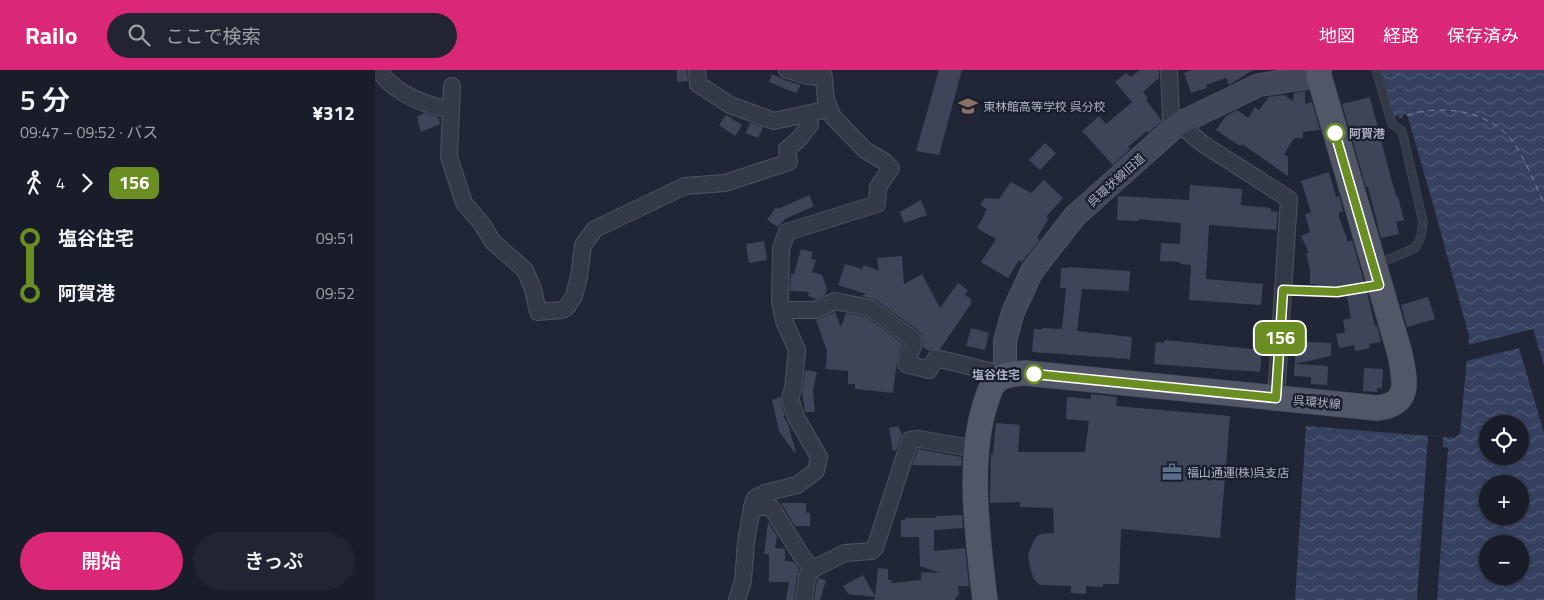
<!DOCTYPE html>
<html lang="ja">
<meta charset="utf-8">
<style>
:root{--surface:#191c29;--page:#222531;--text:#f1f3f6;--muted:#9fa1a8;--line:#373a46;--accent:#db2777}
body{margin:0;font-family:"Titillium Web","Noto Sans JP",sans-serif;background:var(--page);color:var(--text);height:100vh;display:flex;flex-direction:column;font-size:19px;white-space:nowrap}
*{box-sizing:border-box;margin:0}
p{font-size:16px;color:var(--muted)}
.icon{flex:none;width:28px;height:28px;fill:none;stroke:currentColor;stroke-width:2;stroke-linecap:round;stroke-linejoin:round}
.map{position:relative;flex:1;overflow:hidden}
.side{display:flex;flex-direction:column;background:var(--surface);width:375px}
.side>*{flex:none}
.badge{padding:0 10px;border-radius:8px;font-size:18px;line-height:32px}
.buttons{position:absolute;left:1104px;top:345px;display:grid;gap:10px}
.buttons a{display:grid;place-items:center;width:50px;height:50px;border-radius:50%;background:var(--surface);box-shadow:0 1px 4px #0004,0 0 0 1px var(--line);font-size:25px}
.map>.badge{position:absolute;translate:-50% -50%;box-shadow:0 0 0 2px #fff}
.legs{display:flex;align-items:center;gap:8px;height:55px;padding:0 20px;font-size:16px}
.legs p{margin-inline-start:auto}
.overview{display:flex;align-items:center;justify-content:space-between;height:85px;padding:0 20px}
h1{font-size:28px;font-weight:600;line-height:38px}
.button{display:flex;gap:10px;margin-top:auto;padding:10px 20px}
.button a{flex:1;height:58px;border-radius:30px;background:var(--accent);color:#fff;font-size:20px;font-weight:600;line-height:58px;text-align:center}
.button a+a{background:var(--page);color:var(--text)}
ul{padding:0 20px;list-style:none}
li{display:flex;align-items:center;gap:18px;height:55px;font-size:19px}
li i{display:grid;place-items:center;width:8px;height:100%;margin:0 6px;background:currentColor}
li i::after{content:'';width:12px;height:12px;margin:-6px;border:4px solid;border-radius:50%;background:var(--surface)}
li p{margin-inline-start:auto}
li:first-child i{background:linear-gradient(#0000 50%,currentColor 0)}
li:last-child i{background:linear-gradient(currentColor 50%,#0000 0)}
header{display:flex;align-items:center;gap:30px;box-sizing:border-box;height:70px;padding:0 25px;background:var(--accent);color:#fff}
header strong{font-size:24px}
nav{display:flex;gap:28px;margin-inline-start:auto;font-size:18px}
.search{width:350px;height:45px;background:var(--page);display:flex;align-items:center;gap:12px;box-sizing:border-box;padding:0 18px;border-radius:28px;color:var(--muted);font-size:19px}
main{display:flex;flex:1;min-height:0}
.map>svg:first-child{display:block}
.water{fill:url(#water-waves);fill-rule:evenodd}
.pier{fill:#212637}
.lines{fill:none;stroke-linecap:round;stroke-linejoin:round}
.ferry{stroke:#7785ab;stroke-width:1;stroke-dasharray:6 5;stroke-linecap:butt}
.building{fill:#3f4558}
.lane-casing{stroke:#4e5362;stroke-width:9}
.street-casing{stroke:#4e5362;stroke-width:18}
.secondary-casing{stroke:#4e5362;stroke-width:24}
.primary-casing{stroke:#3d4251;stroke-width:26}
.path{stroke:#404f55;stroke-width:2.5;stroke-dasharray:4 4;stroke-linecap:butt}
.lane{stroke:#343947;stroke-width:8}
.street{stroke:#343947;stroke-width:16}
.secondary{stroke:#42475a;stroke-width:22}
.primary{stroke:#525767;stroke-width:25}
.line-1-casing{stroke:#fff;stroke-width:11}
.line-1{stroke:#6b8e23;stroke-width:8}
.stop-1-dot{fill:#fff;stroke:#6b8e23;stroke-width:2.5}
.labels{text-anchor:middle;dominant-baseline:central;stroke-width:4.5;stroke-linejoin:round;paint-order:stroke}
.poi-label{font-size:12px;fill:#aeb3c4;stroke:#191e2c;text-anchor:start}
.stop-label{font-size:12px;font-weight:bold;fill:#aeb3c4;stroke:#191e2c;text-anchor:start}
.street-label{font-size:12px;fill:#aeb3c4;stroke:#191e2c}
</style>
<header>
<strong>Railo</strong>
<div class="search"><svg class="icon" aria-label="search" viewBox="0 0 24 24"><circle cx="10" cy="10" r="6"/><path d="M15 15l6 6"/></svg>ここで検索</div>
<nav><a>地図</a><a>経路</a><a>保存済み</a></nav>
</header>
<main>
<section class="side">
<div class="overview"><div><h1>5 分</h1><p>09:47 – 09:52 · バス</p></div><b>¥312</b></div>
<div class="legs"><svg class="icon" aria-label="walk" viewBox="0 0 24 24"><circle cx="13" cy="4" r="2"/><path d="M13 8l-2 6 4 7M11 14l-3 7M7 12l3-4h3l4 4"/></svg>4<svg class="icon" aria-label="forward" viewBox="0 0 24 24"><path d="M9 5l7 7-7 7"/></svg><b class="badge" style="background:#6b8e23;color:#fff">156</b></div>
<ul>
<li><i style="color:#6b8e23"></i><b>塩谷住宅</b><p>09:51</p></li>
<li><i style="color:#6b8e23"></i><b>阿賀港</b><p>09:52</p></li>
</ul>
<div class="button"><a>開始</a><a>きっぷ</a></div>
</section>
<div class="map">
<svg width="1169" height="530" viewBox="0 0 1169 530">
<defs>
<pattern id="water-waves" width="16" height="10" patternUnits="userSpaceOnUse" patternTransform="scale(1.25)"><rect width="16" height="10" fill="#36405f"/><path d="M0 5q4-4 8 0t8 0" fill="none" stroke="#515974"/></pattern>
</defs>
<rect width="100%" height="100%" fill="#212637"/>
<path class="water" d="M1006,0h163v530h-249l11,-174 149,12 5,-5 9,-97 -36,-132 -26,-90 -13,2zM1112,354h33v32h-33zM1112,414h33v32h-33zM1112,474h33v32h-33z"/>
<g class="pier">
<path d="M1158,259l11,37v67l-25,-85 -53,13 2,-16z"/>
<path d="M1053,366l15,1v10l5,1 -11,152h-20z"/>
</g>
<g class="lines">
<path class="ferry" d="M1032,45c35,-10 77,-6 103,23 14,17 24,45 34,65"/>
</g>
<g class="building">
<path d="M302,0h10l1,11 -11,1z"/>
<path d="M564,0h23l-23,85 -23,-4z"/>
<path d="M765,0h19v8l-16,14 5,6 -2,2 16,21 -14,12 -1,-2 -19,16 2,2 -17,16 -31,-34 17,-15 7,8 26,-22 -17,-20 11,-9 5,4z"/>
<path d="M817,0h61l-24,15 -3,-7 -20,7 1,3 -16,5 -7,-20z"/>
<path d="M397,4l12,6 17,5 -5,8 -27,-11z"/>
<path d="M930,21v13l7,-2 8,28 -17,2v6h-9l-10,16 4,3v19l-46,-32 -2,2 -24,-16 10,-14 11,-6 11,8 7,-11 4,3 10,-13 15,-2 9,6 1,-8z"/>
<path d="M995,27l22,85 5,16 1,-1 6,23 -8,2 3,12 -18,4 -13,-51h-2l-24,-83z"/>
<path d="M49,43l14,4 2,7 -19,8 -4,-15z"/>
<path d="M351,45l16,10 -7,11 -16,-11z"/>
<path d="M375,53l13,4 -5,11 -12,-5z"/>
<path d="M670,73l11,10 -16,17 -11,-10z"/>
<path d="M954,102l7,25 3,-1 4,15 -4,1v5l9,25 4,-2 12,42 -25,4h-23v-2h-6v-15l-4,-15 3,-1 -8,-17 9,-4 -5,-18 6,-2 -10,-31z"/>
<path d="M669,110l19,18 -17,19 3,1 -12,20 3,2 -18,22 -3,-2 -11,18 -27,-16 15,-23 -19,-11 8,-14 -1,-1 3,-4 -7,-4 5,-7 14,1 12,-17 20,11z"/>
<path d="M815,115l52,4 -1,16 30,3v3l7,1 -2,18 -67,-5 -3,54 57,5 -2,21 -72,-5 2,-35 -11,-1v-2l-20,-1 1,-18 19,1 1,-21 -42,-4v2l-22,-1 1,-24 71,4z"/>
<path d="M434,125l5,11 -29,13 -7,8 -11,-7 9,-13 2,2z"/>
<path d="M546,130l6,15 -23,8 -4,-11z"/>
<path d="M389,171l3,19 -18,3 -3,-19z"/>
<path d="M426,179l12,3 -2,7 5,1 -4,12 10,3 5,14 -2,6 -9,4 -8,-3 1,-4 -19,-1 1,-17h3z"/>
<path d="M527,186l2,28 18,-10 18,34 18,-25 10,7 -3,5 6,4v5l-31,45h-7l-4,2 -6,-4 -1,-12 -3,-4 -43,-31 -15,-4 5,-2 -28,-9 7,-21 17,5 2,-4 15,6 -2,-13z"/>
<path d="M693,197l62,4 -1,20 -47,-2 -5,42 55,6 -2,22 -98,-7 2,-23 7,1 1,-2 20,1 4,-41h-6l1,-20h7z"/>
<path d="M992,222l8,34h2l4,16 -12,2 1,4 -15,3 -1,-6 -15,3 -3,-14 9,-1 -2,-13 8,-2 -4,-22z"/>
<path d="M1053,227l7,22 -28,8 -6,-22z"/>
<path d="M460,242l6,15 5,-14 20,4 37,27 -6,17 -4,32 -38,-4v-5h-7v-13l-22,-2 1,-18 -11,-31z"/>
<path d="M596,258l18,5 -4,17 -19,-4z"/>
<path d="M790,270l97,10 -2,22 -106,-8 2,-22 8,1z"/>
<path d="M921,271l35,2v13l-36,8 33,2 -1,19 -16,-1v-7l-17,-1z"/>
<path d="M989,298l19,1 -1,19h-5v4l-14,-1z"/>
<path d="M430,300l12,2 -4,18 2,22h-10l-3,-20z"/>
<path d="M716,324l26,3 -1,9 114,10 -10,122 -99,-9 -2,55h-16v3l-17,-1v8l-15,-1v-7l-31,-1 -6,-6 -4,-11 -2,-14 6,-14 6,-6 14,-1 -1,-25 -33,-1v-5l-30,1 1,-49h2l3,-31 24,2 -2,27h67l4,-31 -23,-2 1,-22 24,2z"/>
<path d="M405,327l5,19h-2l5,8 8,29h-1l-16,-22 -7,-31z"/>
<path d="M523,356l4,8 -6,16 -3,1 -4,-23z"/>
<path d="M543,379l44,8 -1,9 -49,-1z"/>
<path d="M406,433h25v10h4v13h-15z"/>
<path d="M587,445l1,13 -29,2v21l31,-3 4,38h-11l1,9 -4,3v2h-81l1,-3 -27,-3 -5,-8 20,-11 12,21 3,-28 10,1v11h4l-1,3 30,-3v-8l19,1 -20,-7 -1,-29h-18v-17h4v-2h31v-2z"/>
<path d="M393,452l9,14 -2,12 10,1v12l9,1 6,8 -3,6 -3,24h-8l3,-18h-20v-28h-5z"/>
<path d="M444,508l7,2 -6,20h-6l3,-19z"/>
</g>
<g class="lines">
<defs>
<g id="lane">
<path d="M1001,0l16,54 10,7 21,91 -2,15 -6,11 -37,16"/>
<path d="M908,220l54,2 40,-7"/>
</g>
<g id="street">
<path d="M7,0v5c17,20 43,30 69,35"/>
<path d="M322,0l1,14 32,21 44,16 55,-12"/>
<path d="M412,0l20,6 16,1"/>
<path d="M794,0l2,47 32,27 86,55 -13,199"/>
<path d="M77,16l-3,71 15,46 18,21 11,18 32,28 8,19 5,23 24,-2 4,-2 8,-12 5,-19 4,-32 12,-16 90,-43 40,-3 64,-21 -2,-13 11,-9 12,-15 -7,-10"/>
<path d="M407,240h33l20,-9 35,7 43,31v7l-7,18 23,6 7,-12 69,17"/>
<path d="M377,437l3,-9 10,-5 32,-8 19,-14 3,-14 -23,-40 -6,-19 3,-9 4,-39 -13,-29 -4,-19 1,-53 6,-17 90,-28 1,-17 13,-19 -6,-6 -20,-12 -32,-33 -7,-18 -3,-29"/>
<path d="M438,499l32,-16 27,-2 3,-3 35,-108 9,-1 58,10"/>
<path d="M362,530l6,-19 3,-39 6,-35h19l32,51 10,11 -6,8 -3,23"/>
</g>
<path id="secondary" d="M630,305v-34l8,-29 19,-41 43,-55 103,-92 81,-39 60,-9"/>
<path id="primary" d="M610,530c-7,-59 -18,-138 0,-195 3,-8 4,-17 11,-24 8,-7 19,-7 29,-8l352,35c35,-4 28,-27 23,-54l-81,-278v-6"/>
</defs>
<use href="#lane" class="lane-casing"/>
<use href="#street" class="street-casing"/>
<use href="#secondary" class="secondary-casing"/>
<use href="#primary" class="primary-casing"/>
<path class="path" d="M1024,47l8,-2"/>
<use href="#lane" class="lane"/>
<use href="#street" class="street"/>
<use href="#secondary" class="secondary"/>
<use href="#primary" class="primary"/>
</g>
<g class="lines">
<defs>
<path id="line-1" d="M659,304l242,24 7,-108 54,2 42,-7 -44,-152"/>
</defs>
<use href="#line-1" class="line-1-casing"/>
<use href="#line-1" class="line-1"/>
</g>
<defs>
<symbol id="school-bare" viewBox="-9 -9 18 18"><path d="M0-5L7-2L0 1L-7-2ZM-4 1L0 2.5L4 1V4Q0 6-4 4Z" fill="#8d6e63" stroke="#191e2c" stroke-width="2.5" paint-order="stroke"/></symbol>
<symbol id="office-bare" viewBox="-9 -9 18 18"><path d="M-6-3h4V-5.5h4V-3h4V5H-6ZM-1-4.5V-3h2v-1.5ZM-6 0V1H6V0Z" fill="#5c6f8a" stroke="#191e2c" stroke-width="2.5" paint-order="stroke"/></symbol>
</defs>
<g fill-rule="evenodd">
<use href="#school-bare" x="579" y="22" width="28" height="28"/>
<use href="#office-bare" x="783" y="388" width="28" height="28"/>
</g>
<g class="stop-1-dot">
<circle cx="960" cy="63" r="9"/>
<circle cx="659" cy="304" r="9"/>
</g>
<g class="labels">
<g class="poi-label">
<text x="608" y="36">東林館高等学校 呉分校</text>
<text x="812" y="402">福山通運(株)呉支店</text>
</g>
<g class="stop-label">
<text x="974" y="63">阿賀港</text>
<text x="645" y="304" text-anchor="end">塩谷住宅</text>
</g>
<g class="street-label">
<text transform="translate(741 110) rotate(-42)">呉環状線旧道</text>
<text transform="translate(942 332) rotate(5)">呉環状線</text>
</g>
</g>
</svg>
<div class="buttons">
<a><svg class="icon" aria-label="locate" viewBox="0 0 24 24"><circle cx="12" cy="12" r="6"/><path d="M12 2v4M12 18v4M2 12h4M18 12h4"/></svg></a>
<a>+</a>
<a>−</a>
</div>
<b class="badge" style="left:905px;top:268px;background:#6b8e23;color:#fff">156</b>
</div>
</main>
